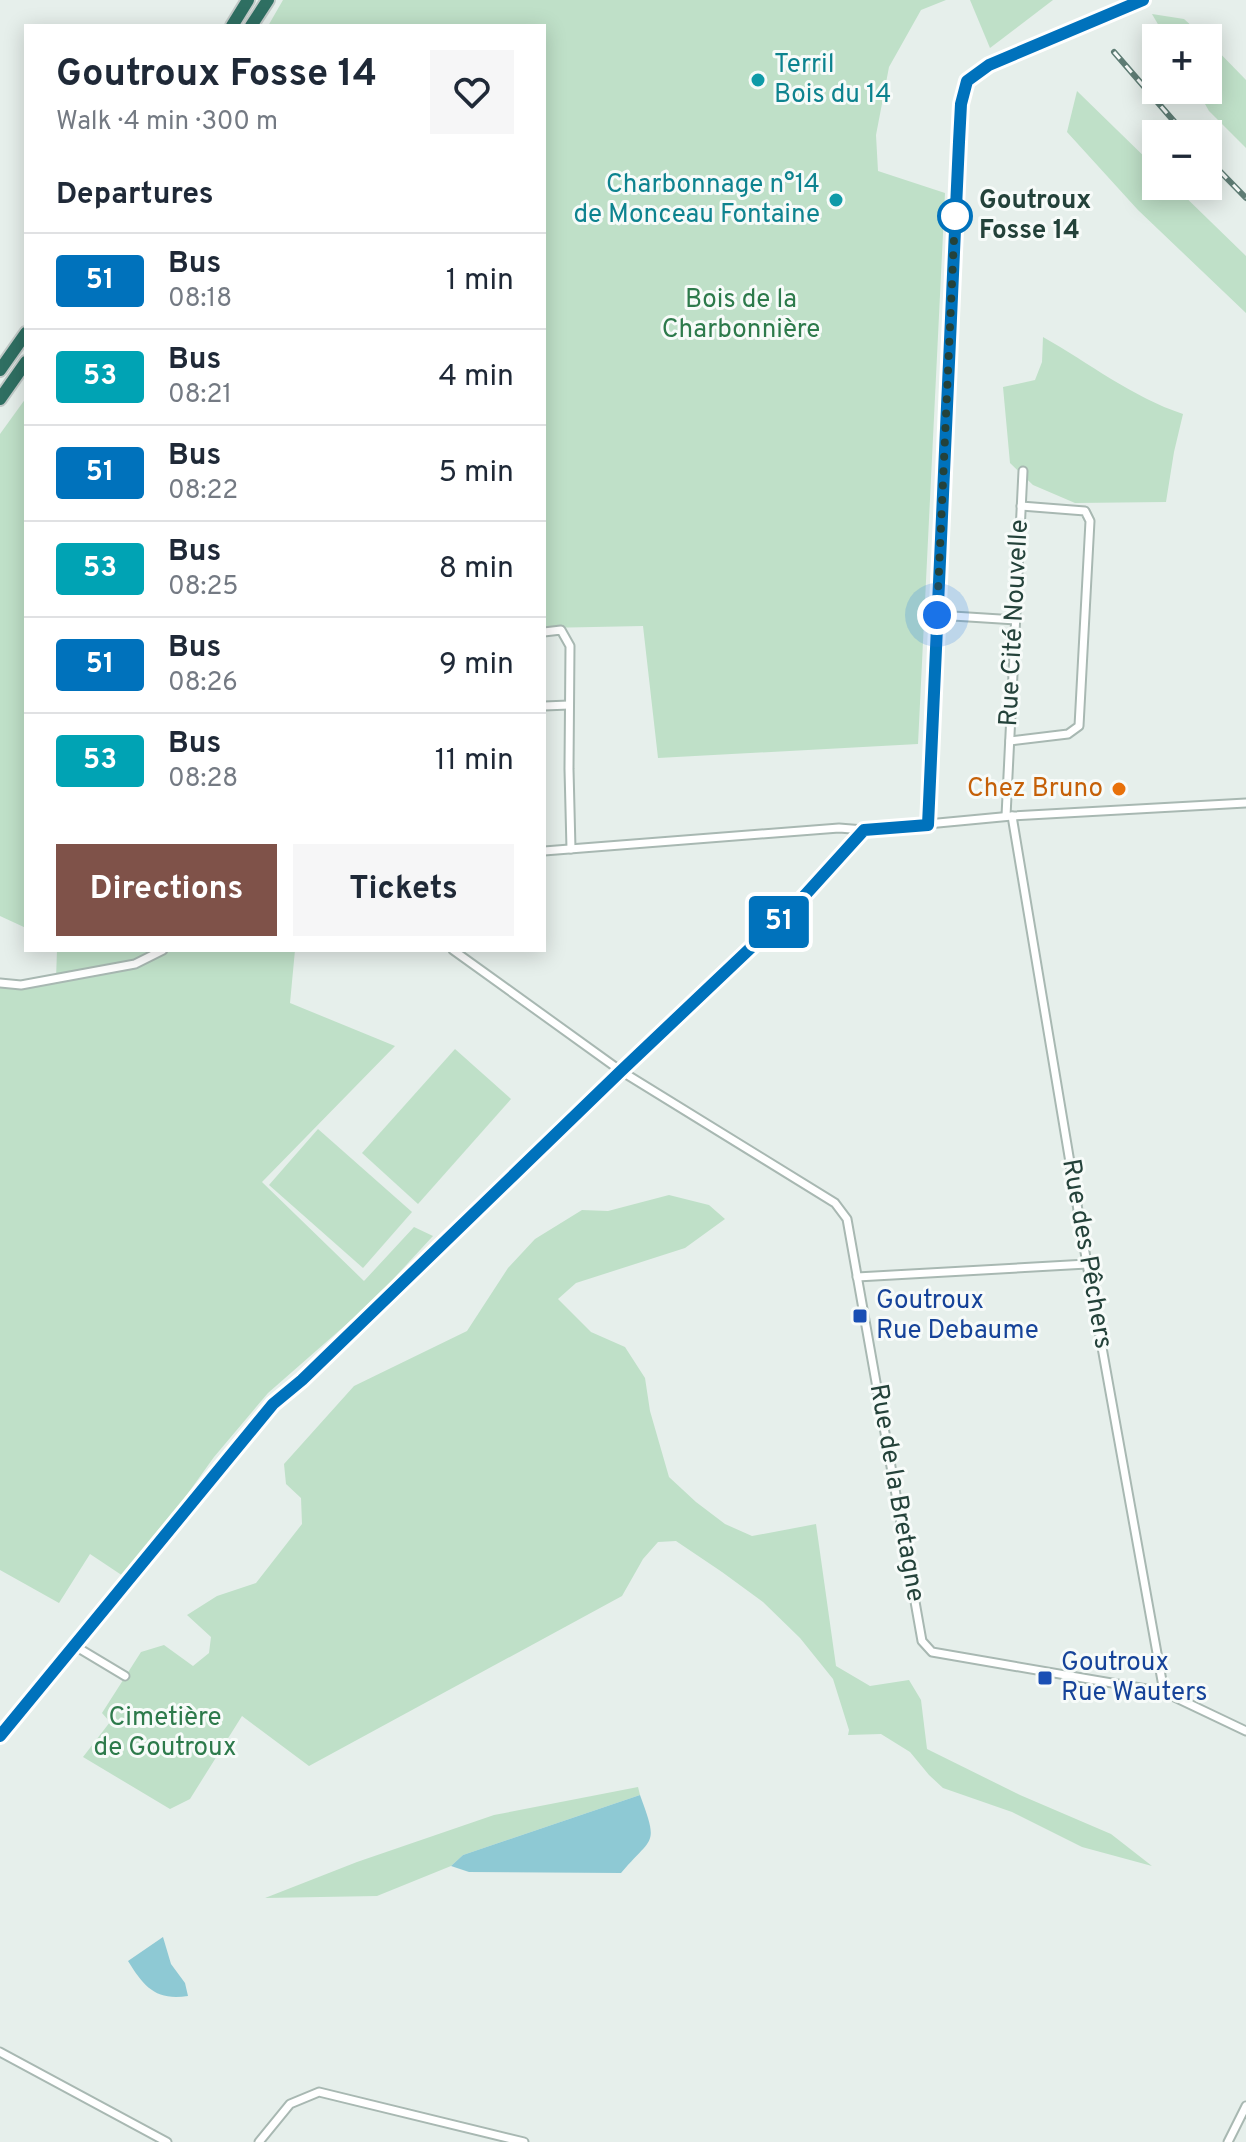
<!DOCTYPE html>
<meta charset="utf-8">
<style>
:root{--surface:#fff;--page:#f6f6f7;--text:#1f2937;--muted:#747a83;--line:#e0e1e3;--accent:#7f5249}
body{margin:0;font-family:Overpass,sans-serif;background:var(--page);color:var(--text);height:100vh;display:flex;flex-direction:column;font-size:30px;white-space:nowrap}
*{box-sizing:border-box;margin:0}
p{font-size:26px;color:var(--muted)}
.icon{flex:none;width:44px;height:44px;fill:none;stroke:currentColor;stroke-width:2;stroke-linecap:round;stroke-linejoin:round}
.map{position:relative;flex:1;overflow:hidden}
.sheet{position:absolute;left:24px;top:24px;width:522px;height:928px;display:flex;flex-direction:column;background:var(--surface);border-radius:0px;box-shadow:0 4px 20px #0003}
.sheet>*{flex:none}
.badge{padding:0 16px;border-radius:6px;font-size:28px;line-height:52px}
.controls{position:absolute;left:1142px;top:24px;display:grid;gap:16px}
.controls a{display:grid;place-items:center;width:80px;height:80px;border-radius:0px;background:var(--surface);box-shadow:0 4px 20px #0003;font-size:40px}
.you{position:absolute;width:40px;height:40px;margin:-20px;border:6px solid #fff;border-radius:50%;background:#1a73e8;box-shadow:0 0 0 12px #1a73e833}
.map>.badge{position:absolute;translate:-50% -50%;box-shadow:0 0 0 4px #fff}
h2{padding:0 32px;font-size:30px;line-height:72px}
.round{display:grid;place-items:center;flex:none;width:84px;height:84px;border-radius:0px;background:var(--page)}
.head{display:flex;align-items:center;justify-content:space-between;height:136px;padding:0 32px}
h1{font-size:38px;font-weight:700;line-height:60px}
.action{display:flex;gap:16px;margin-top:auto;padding:16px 32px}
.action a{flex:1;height:92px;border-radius:0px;background:var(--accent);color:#fff;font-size:32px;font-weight:700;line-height:92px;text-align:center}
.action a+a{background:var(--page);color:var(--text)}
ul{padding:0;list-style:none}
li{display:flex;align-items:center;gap:24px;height:96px;padding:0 32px;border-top:2px solid var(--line)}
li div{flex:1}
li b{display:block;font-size:30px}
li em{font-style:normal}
li .badge{min-width:88px;font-weight:700;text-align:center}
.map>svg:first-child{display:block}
.green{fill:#bfe0c8}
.water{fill:#8ec9d4}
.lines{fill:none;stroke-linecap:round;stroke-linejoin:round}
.street-casing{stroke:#a8b8b2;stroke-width:11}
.highway-casing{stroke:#c2cac8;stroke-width:16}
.street{stroke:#fff;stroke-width:7}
.highway{stroke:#2f6f62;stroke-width:12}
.rail-casing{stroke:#5f7d75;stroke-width:6}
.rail{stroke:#f7fbf9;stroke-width:3;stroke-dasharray:9;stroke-linecap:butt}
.line-casing{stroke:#fff;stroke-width:18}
.line{stroke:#0072bc;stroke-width:12}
.walk{stroke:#24423a;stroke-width:8;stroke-dasharray:0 14.4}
.culture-dot{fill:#0f9aa8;stroke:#f7fbf9;stroke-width:3}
.stop-dot{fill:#fff;stroke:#0072bc;stroke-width:4}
.food-dot{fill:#e8710a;stroke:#f7fbf9;stroke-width:3}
.transit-dot{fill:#1a4fb4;stroke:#f7fbf9;stroke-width:3}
.labels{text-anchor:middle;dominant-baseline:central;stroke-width:6;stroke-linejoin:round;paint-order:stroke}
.culture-label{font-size:26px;fill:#0d838f;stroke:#f7fbf9;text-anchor:start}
.stop-label{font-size:26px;font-weight:bold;fill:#24423a;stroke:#f7fbf9;text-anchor:start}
.park-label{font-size:26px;fill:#2d7a4b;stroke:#f7fbf9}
.street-label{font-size:26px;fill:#24423a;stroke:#f7fbf9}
.food-label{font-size:26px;fill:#c56008;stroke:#f7fbf9;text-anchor:end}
.transit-label{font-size:26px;fill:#164399;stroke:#f7fbf9;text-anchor:start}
</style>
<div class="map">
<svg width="1246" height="2142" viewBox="0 0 1246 2142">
<rect width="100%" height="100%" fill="#e6efeb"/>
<g class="green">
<path d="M283,0h663l-25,10 -32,57 -13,68 2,36 67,22 -27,551 -260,14 -15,-132 -99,2v-602h-276z"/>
<path d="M970,0h83l-63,48z"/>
<path d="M1152,14l32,5 21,19h-39z"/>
<path d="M1208,41l38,39v68l-37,-37 -12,-21h11z"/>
<path d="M1077,91l79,77v18h18l72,70v57l-108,-103 -71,-78z"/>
<path d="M1043,337c46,26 89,60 140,77l-9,38 -8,50 -91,1 -42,-18 -23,-22 -7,-76 32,-7 7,-18z"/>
<path d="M26,398v530l-26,-12v-482z"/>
<path d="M57,950h238l-5,53 105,43 -133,136 102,99 50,-54 19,9 -60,65 -105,92 -54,64 -38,53 -53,66 -33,-22 -31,49 -59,-33v-587l21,2 35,-6z"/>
<path d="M455,1049l56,50 -93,105 -56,-51z"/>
<path d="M318,1129l94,83 -49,56 -94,-83z"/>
<path d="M669,1195l40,10 16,14 -40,29 -109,35 -18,16 33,33 34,15 20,31 5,33 19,66 27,25 29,22 27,12 64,-12 20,142 34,20 39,-6 12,20 6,49 93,46 91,39 41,32 -70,-19 -70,-35 -69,-24 -14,-13 -19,-23 -29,-18 -33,1 1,-5 -16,-51 -33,-41 -37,-36 -41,-30 -46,-31 -18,1 -15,17 -21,37 -313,170 -67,-50 -52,83 -20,10 -87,-52 27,-35 -8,-9 39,-61 23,-7 29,21 16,-13 2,-16 -24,-22 30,-19 39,-13 46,-59 -1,-26 -15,-14 -2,-20 70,-78 113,-55 41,-63 27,-29 47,-29 26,1z"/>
<path d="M638,1787l2,8 -177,60 -12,11 -74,30 -112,2 92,-36 137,-47z"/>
</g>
<g class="water">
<path d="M640,1795c19,52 13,40 -19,78l-152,-1 -18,-6 12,-11z"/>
<path d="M163,1937l8,27 14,19 3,13c-32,5 -44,-9 -60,-35z"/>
</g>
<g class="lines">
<defs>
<g id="street">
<path d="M937,615l79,5"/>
<path d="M544,632l17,-2 9,16 -1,123 2,80"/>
<path d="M544,706l25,-1"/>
<path d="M1010,741l58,-7 11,-8 11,-205 -5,-10 -64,-5"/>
<path d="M1006,816l17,-345"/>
<path d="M1012,816l75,448 77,428"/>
<path d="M928,825l31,-683 2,-38 6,-23 22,-16 154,-65"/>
<path d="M544,851l295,-23 25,2 148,-14 234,-13"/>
<path d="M453,950l168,121 214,132 12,16 75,422 10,11 232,40 82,39"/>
<path d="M0,983l21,2 114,-21 28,-14"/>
<path d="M857,1277l230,-13"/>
<path d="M75,1646l50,30"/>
<path d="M0,1737l273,-333 29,-24 319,-309 176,-167 67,-74"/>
<path d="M0,2052l167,90"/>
<path d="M259,2142l31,-38 29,-12 205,50"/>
<path d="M1228,2142l18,-36"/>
</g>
<g id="highway">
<path d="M232,26l16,-26"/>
<path d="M251,26l17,-26"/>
<path d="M0,370l26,-37"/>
<path d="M0,399l26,-37"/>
</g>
</defs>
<use href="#street" class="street-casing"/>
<use href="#highway" class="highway-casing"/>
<use href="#street" class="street"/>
<use href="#highway" class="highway"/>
<defs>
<g id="rail">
<path d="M1114,52l71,82"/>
<path d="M1208,159l38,39"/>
</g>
</defs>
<use href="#rail" class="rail-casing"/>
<use href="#rail" class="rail"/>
</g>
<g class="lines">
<defs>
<path id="line" d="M0,1736l273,-332 29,-24 319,-309 176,-167 67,-74 64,-5 31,-683 2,-38 6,-23 22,-16 154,-65"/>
</defs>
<use href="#line" class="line-casing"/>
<use href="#line" class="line"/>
<path class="walk" d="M937,615l18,-399"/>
</g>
<g class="culture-dot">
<circle cx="758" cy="80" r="8"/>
<circle cx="836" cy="200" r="8"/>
</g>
<circle class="stop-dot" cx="955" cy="216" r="16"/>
<circle class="food-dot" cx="1119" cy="789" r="8"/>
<g class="transit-dot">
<rect x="852" y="1308" width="16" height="16" rx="4"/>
<rect x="1037" y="1670" width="16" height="16" rx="4"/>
</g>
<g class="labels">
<g class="culture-label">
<text x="774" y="65">Terril<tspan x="774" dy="30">Bois du 14</tspan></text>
<text x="820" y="185" text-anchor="end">Charbonnage n°14<tspan x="820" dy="30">de Monceau Fontaine</tspan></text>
</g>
<g class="stop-label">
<text x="979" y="201">Goutroux<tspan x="979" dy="30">Fosse 14</tspan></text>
</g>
<g class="park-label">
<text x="741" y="300">Bois de la<tspan x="741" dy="30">Charbonnière</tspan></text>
<text x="165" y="1718">Cimetière<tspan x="165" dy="30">de Goutroux</tspan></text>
</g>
<g class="street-label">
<text transform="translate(1015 623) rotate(-87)">Rue Cité Nouvelle</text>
<text transform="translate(1086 1254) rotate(80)">Rue des Pêchers</text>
<text transform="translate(896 1493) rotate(80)">Rue de la Bretagne</text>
</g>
<g class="food-label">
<text x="1103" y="789">Chez Bruno</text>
</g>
<g class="transit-label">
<text x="876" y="1301">Goutroux<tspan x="876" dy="30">Rue Debaume</tspan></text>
<text x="1061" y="1663">Goutroux<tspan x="1061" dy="30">Rue Wauters</tspan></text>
</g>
</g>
</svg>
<div class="controls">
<a>+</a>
<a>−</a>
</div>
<div class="you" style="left:937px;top:615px"></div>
<b class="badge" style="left:779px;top:922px;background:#0072bc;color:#fff">51</b>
<section class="sheet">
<div class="head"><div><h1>Goutroux Fosse 14</h1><p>Walk · 4 min · 300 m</p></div><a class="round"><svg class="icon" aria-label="heart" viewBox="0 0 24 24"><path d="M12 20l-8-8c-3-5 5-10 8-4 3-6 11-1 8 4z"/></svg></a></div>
<h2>Departures</h2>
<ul>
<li><span class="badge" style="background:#0072bc;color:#fff">51</span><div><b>Bus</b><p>08:18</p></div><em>1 min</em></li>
<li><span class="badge" style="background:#00a3b4;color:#fff">53</span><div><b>Bus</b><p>08:21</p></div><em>4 min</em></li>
<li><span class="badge" style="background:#0072bc;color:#fff">51</span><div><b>Bus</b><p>08:22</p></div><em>5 min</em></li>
<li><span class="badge" style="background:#00a3b4;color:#fff">53</span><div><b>Bus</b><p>08:25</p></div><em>8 min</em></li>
<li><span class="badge" style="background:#0072bc;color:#fff">51</span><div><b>Bus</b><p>08:26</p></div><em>9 min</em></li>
<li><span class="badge" style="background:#00a3b4;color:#fff">53</span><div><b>Bus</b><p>08:28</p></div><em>11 min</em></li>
</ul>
<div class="action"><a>Directions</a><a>Tickets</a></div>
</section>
</div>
